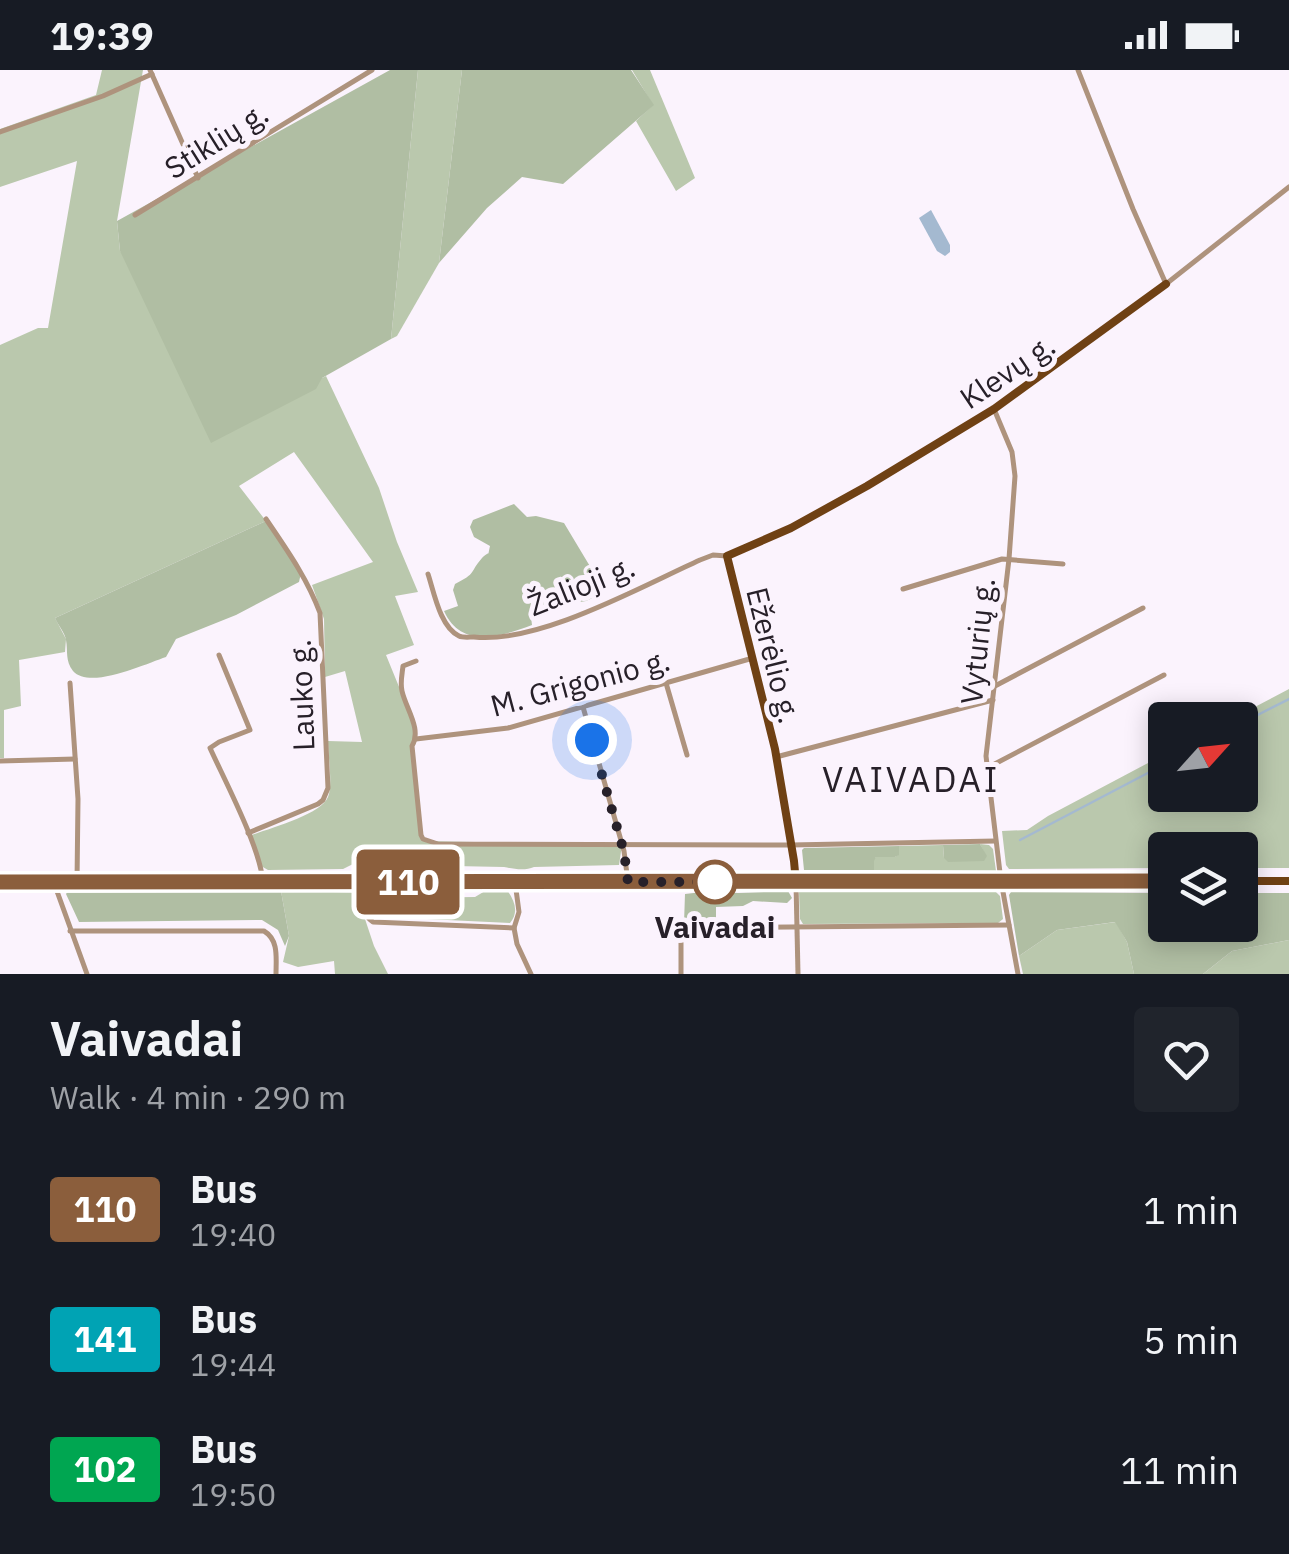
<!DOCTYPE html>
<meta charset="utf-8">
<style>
:root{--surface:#171b24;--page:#20242c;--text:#f1f3f6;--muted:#9ea1a6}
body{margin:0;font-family:"IBM Plex Sans",sans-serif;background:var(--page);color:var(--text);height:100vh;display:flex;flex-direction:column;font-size:38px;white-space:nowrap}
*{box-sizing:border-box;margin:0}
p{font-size:32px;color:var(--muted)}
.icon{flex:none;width:55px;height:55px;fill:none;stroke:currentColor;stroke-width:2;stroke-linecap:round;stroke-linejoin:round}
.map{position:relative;height:904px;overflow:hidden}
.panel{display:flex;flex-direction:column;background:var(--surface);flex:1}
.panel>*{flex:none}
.badge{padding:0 20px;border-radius:8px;font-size:35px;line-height:65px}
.needle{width:65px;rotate:63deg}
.controls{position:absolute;left:1148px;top:632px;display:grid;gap:20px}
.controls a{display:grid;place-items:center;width:110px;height:110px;border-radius:10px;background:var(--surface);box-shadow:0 5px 25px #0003;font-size:50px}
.you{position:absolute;width:50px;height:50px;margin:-25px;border:8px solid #fff;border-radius:50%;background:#1a73e8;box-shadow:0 0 0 15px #1a73e833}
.map>.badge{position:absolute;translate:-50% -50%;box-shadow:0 0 0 5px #fff}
.round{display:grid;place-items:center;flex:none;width:105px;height:105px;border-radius:10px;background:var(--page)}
.headline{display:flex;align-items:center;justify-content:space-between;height:170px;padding:0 50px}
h1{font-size:48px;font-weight:700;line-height:75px}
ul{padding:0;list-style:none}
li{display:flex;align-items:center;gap:30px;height:130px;padding:0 50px}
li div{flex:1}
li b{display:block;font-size:38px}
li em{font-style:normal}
li .badge{min-width:110px;font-weight:700;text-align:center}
.status{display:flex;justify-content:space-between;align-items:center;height:70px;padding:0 50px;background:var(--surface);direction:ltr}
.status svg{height:28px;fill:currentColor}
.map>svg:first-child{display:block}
.green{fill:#bac8ad}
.forest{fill:#b0bea3}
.water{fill:#a4b9d0}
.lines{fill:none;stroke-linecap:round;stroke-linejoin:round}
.stream{stroke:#a4b9d0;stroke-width:2.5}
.minor{stroke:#ae937d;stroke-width:5}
.major{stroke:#6f4114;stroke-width:8}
.line-casing{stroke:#fff;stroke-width:22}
.line{stroke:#8b5e3c;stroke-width:15}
.walk{stroke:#272029;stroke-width:10;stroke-dasharray:0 18}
.stop-dot{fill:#fff;stroke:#8b5e3c;stroke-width:5}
.labels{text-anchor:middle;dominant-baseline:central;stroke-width:10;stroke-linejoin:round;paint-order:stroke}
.street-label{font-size:30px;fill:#272029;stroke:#fbf3fd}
.stop-label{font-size:30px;font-weight:bold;fill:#272029;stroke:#fbf3fd}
.quarter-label{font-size:35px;letter-spacing:2.5px;fill:#272029;stroke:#fbf3fd}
</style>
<div class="status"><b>19:39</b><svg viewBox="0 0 49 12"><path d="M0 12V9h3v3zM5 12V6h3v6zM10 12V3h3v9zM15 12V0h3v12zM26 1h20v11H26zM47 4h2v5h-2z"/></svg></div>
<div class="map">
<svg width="1289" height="904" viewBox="0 0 1289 904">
<rect width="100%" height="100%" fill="#fbf3fd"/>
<g class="green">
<path d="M102,0h41l-26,151 3,30 202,127 4,-2 53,112 18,54 21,50 -23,4 19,49 -28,10 29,71 -3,21 9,87 6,7 195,4 -3,20 -85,2c-9,4 -20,2 -30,0l-151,-3 -10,5 -75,1 -7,-4 -12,-30c18,-7 72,-21 79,-39 5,-12 0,-42 0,-56l34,1 -17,-71 -20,6 -1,-58 -12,-34 61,-23 -79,-110 -55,34 27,35 -211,97 11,21 -1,13 -46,8 2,46 -17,4v48h-4v-413l38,-17h10l29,-167 -77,26v-58l96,-34z"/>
<path d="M418,0h44l-23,193 -42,73 -6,3z"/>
<path d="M632,0h18l45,108 -19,13 -40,-70 17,-16z"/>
<path d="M1289,619v179h-49v-18h-75v18l-156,1 -3,-4 -4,-34 25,-1 21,-14 117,-62v41h75v-75h-10z"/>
<path d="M980,774l9,1 4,4 3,22 -122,-1 -1,-10 3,-3h19l4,-3v-8l44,-1 1,13 42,-2z"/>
<path d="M804,818c22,1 45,6 66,1h123l7,7 3,23 -5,4 -195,1 -3,-5 -1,-27z"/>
<path d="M507,820c8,11 12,22 3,33l-146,-7 10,30 14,28h-53l-1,-13 -36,6 -15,-5 6,-26 -8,-45 102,2 15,5 77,-1 10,-6z"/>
<path d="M1116,852l11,20 7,32h-111l-4,-18 38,-26z"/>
<path d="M1289,870v34h-86l29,-23z"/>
</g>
<g class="forest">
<path d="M390,0h28l-27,269 -69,39 -6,11 -105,54 -91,-192 -3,-30z"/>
<path d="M462,0h169l23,35 -91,79 -41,-7 -35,31 -48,55z"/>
<path d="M514,434l13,13 9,-1 28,7 30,50 5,22 -13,6 -51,8 -4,8 1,8c-32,12 -71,24 -88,-14l14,-5 -5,-16 2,-6c22,-11 14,-11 27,-26 9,-9 5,1 8,-12l-16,-9 -4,-10 3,-7z"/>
<path d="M266,451l35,52 -2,9 -63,33 -60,24 -10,18c-21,7 -76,33 -93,14 -8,-10 -5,-20 -7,-31 -1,-7 -8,-15 -11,-22z"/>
<path d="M980,774l7,12 -3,5 -36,1 -4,-4 -1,-13z"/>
<path d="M899,776v9l-4,2h-19l-2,4v9h-70l-2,-20 2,-2z"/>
<path d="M68,821h213l8,45 -4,10 -7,-16 -16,-10 -183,2 -13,-28z"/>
<path d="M711,821l27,2 50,-2 4,7 -5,5 -34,-2 -10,5 -27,1v17l-32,-1 1,-29z"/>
<path d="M1011,822l154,1v32h75v-32h49v47l-57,11 -29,23h-69l-7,-32 -12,-20 -58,8 -38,26 -10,-61z"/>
</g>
<path class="water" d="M931,140l19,35v7l-5,4 -8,-5 -18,-33z"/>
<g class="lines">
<g class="stream">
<path d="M1240,654l49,-25"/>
<path d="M1020,770l145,-76"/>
</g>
<g class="minor">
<path d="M150,0l48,108"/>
<path d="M1078,0l55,139 33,75 123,-97"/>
<path d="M0,62l103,-36 49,-22"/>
<path d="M135,145l237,-145"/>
<path d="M994,339l18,43 3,24 -6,83 -23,197 15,125 17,93"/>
<path d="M428,504c6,18 12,53 31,62 4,2 10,1 15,1 65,7 166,-50 226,-77l13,-5 14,1"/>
<path d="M903,519l99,-30 61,5"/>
<path d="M219,585l31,75 -31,12 -9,6c15,33 51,101 53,135"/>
<path d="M416,591l-13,5c-1,9 -3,17 -1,25 4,18 20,38 10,55l9,89 2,4 15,5 353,1 204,-4"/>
<path d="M70,613l8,116 -1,83"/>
<path d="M666,613l21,72"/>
<path d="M995,616l148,-78"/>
<path d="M583,637l41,144 4,31"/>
<path d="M416,669l92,-11 245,-70"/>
<path d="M776,687l217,-57"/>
<path d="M0,691l75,-2"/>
<path d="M987,698l177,-93"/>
<path d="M248,763l70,-29 5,-4 5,-12 -8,-175c-13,-35 -33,-63 -54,-94"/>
<path d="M354,812c1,13 8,32 19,40l141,6 3,16 14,30"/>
<path d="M54,813l33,91"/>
<path d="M796,813l2,91"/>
<path d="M514,858l5,-16 -4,-30"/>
<path d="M70,861h194c15,9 12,27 12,43"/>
<path d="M681,904v-40l3,-6 325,-3"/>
</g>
<g class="major">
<path d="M1240,811h49"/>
<path d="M0,812l1165,-1"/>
<path d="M796,813l-2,-22 -19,-112 -48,-193 64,-28 76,-42 127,-77 172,-125"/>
</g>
</g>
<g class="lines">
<defs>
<path id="line" d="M0,812l1165,-1"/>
</defs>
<use href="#line" class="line-casing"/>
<use href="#line" class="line"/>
<path class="walk" d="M592,670l32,112 4,30h87"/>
</g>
<circle class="stop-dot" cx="715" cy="812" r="20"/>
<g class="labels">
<g class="street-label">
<text transform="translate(216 70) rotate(-32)">Stiklių g.</text>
<text transform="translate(1007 301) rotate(-34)">Klevų g.</text>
<text transform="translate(581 515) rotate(-22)">Žalioji g.</text>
<text transform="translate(977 571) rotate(-84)">Vyturių g.</text>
<text transform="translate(774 585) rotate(76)">Ežerėlio g.</text>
<text transform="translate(580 612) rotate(-15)">M. Grigonio g.</text>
<text transform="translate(301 625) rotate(-92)">Lauko g.</text>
</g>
<g class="stop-label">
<text x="715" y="856">Vaivadai</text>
</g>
<g class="quarter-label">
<text x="911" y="709">VAIVADAI</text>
</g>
</g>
</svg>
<div class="controls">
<a><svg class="needle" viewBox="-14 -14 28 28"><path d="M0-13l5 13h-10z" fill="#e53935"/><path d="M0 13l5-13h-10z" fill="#9ea1a6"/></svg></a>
<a><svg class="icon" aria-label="layers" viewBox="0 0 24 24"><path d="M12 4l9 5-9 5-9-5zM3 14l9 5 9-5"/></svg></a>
</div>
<div class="you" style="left:592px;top:670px"></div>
<b class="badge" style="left:408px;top:812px;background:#8b5e3c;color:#fff">110</b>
</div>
<section class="panel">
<div class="headline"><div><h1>Vaivadai</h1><p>Walk · 4 min · 290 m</p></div><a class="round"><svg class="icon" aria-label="heart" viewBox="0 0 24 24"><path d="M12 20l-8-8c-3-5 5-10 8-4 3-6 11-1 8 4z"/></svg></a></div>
<ul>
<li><span class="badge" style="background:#8b5e3c;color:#fff">110</span><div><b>Bus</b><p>19:40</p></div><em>1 min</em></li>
<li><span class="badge" style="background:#00a3b4;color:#fff">141</span><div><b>Bus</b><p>19:44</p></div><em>5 min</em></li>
<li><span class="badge" style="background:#00a651;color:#fff">102</span><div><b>Bus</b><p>19:50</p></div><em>11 min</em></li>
</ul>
</section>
